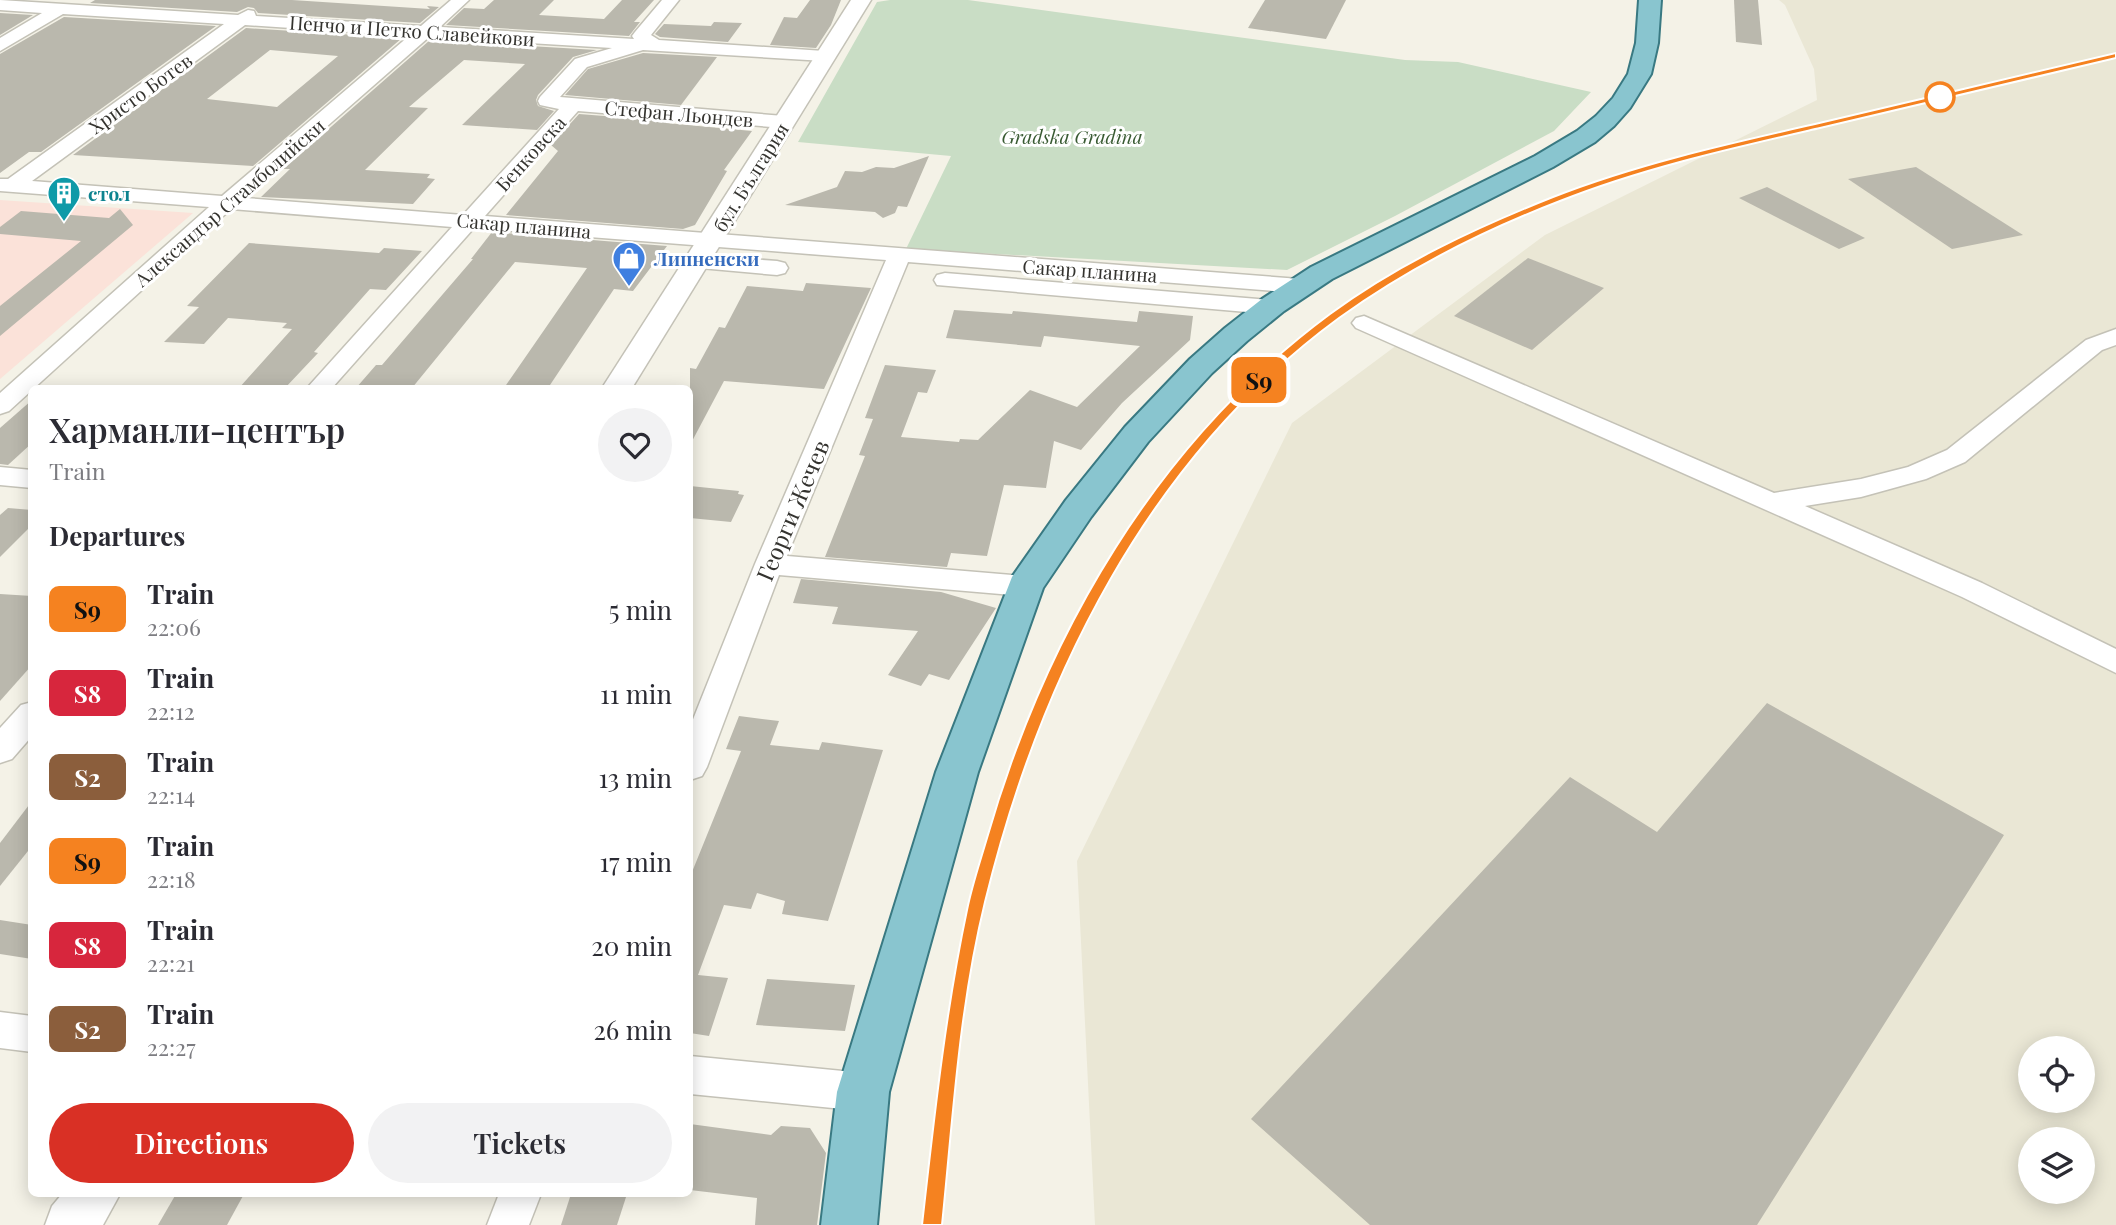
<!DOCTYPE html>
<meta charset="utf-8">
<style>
:root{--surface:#fff;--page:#f2f2f3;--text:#2b2b33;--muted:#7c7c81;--accent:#d93025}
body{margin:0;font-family:"Playfair Display",serif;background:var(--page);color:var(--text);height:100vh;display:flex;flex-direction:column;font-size:26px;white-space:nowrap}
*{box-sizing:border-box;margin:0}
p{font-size:23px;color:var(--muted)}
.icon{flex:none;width:38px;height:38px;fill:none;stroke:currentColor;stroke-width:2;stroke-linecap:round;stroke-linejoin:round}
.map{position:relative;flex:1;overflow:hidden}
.side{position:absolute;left:28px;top:385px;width:665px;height:812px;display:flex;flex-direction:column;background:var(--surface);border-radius:10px;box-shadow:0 4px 18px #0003}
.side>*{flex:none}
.badge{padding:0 14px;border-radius:10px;font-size:24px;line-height:46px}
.fabs{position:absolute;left:2018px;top:1036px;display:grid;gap:14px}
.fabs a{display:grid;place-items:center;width:77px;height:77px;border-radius:50%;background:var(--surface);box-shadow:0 4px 18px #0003;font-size:35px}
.map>.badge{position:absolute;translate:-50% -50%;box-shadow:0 0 0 4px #fff}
h2{padding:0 21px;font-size:26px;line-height:63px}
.round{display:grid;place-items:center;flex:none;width:74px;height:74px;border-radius:37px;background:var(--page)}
.overview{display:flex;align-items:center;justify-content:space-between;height:119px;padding:0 21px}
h1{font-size:33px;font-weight:600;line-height:52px}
.primary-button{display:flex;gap:14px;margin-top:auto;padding:14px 21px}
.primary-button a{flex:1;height:80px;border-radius:42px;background:var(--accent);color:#fff;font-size:28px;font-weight:600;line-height:80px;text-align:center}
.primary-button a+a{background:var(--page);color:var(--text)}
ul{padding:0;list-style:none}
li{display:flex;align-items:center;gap:21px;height:84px;padding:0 21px}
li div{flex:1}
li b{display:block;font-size:26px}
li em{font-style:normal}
li .badge{min-width:77px;font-weight:700;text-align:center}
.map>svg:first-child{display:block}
.built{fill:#eae7d5;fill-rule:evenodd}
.education{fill:#fbe2d9}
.green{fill:#c9ddc5}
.building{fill:#bab8ad;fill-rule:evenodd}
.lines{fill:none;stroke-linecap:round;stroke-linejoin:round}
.minor-casing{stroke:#c4c2b7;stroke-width:3}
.tertiary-casing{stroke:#c4c2b7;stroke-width:3}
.primary-casing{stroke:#397982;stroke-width:4}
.minor{fill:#fff;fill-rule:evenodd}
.tertiary{fill:#fff;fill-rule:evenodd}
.primary{fill:#89c5cf;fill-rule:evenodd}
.rail-far3{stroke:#5c5a55;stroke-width:3.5;stroke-dasharray:7 3.5;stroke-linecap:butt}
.rail-far2{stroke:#5c5a55;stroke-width:4.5;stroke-dasharray:9 4.5;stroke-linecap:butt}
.rail-far1{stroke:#5c5a55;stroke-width:5;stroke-dasharray:10 5;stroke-linecap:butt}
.rail{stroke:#5c5a55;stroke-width:7;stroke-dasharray:13 7;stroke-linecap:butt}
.line{fill:#f58220;stroke:#fff;stroke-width:2}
.stop-dot{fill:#fff;stroke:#f58220;stroke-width:3.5}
.labels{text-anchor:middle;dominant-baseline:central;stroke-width:6;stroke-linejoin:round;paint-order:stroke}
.far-street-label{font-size:19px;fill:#34332f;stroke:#fff}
.far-park-label{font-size:19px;font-style:italic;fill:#385a32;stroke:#fff}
.far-culture-label{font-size:19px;font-weight:bold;fill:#0d838f;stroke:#fff;text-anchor:start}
.far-shop-label{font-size:19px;font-weight:bold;fill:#366cbe;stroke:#fff;text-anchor:start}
.street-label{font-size:23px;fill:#34332f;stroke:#fff}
</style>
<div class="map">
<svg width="2116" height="1225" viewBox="0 0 2116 1225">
<rect width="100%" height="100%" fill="#f4f2e7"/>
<path class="built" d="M1779,0h337v1225h-1021l-18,-364 215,-438 253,-188 272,-135 -3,-31 -29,-64zM2030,1048h52v53h-52zM2030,1139h52v53h-52z"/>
<path class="education" d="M0,200l193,13 -193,166z"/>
<path class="green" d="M890,0h78l437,60 53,2 133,30 -37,39 -159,85 -108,54 -381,-21 45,-93 -153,-14 79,-140z"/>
<g class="building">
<path d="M95,0h197l138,9 -3,-3 12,1 -19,16 -162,-10 -4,-5 -6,-1 -11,5 -147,-9z"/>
<path d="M494,0h60l-15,15 65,4 18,-19h32l-20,22h6l-11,14 -183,-11 18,-17 20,1z"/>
<path d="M810,0h31l-10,25 -15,23 -46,-3 14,-28 13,1z"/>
<path d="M1265,0h81l-20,39 -78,-11z"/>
<path d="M1734,0h24l4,45 -26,-3z"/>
<path d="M0,13l33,2 -33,20z"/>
<path d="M64,17l152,9 -175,126h-12l-29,21v-119z"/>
<path d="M714,22l28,1 -14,19 -68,-5 -5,-3 9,-10 47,2z"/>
<path d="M246,28l156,10 -149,128 -180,-11zM270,50l68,6 -61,51 -70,-8z"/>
<path d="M430,40l167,10 -24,7 -35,38 -2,5 2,6 16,5 -17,19 -75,-5 63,-61 -61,-4 -55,47 19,1 -63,62 65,4 -3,4 8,1 -22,25 -152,-7 29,-28h-7z"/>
<path d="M643,53l74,4 -36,48 -116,-10 23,-26z"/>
<path d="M579,114l89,7 -2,2 86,8 -28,39 3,1 -32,54 -12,4 -177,-14 52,-64 -7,-6z"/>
<path d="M929,156l-22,51 -9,-1 -3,7 -12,5 -8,-6 -90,-7 52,-18 8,-16 17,1 14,-5 18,1z"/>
<path d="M1916,167l107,68 -71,14 -104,-70z"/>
<path d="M1767,187l98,51 -26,11 -100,-51z"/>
<path d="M120,209l13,16 -133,111v-30l81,-65 -81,-7v-7l21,-16 88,7z"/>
<path d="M492,232l175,14 -34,45 -19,-2 -66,99h-44l83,-120 -72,-6 -103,126h-56l20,-23h6l91,-106h-2z"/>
<path d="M249,243l130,10 5,-5 38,3 -36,39 -16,-1 -56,63 4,1 -33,35h-46l53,-59 -10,-1 5,-5 -59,-5 -24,26 -40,-2 35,-35 -12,-1z"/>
<path d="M1528,258l76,30 -72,62 -78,-34z"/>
<path d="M806,283l65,5 -47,101 -100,-8 -34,64v-77l6,1 23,-42 6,1 22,-42 56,5z"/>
<path d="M954,310l58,4 1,-3 124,11 2,-11 54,5 -3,24 -68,63 -41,47 -27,-9 -8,47 -42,-3 -17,71 -36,-3 -4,14 -122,-10 40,-101 -6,-1 14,-36 -8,-1 20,-53 51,5 -9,23 -9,-1 -17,45 58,5 1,-3 18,1 52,-50 47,17 63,-61 -96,-10 -3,11 -95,-9z"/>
<path d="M32,400v43l-24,22 -8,-1v-36z"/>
<path d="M690,486l49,5 -1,3 6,1 -13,27 -41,-4z"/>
<path d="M8,508l24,2v15l-32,32v-42z"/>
<path d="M801,579l140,13 55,16 -47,72 -20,-6 -8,12 -33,-11 30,-44 -86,-7 6,-17 -45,-4z"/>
<path d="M0,594l32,2v69l-32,36z"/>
<path d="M1767,703l237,132 -247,390h-387l-119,-106 319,-342 87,55z"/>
<path d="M739,716l40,5 -9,24 49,5 3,-8 61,8 -55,171 -46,-7 3,-13 -28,-8 -6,16 -27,-4 -26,70 30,3 -19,58 -19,-3v-156l51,-126 -15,-2z"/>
<path d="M32,801v45l-32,40v-43z"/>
<path d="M0,920l32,5v34l-32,-5z"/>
<path d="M767,979l88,6 -10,46 -89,-6z"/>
<path d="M690,1124l81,11 10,-9 29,2 16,25 -9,72h-62l2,-27 -67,-8z"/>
<path d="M176,1194h68l-17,31h-69z"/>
<path d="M571,1194h56l-10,31h-56z"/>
</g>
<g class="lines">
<defs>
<g id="minor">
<path d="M0,0l238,15 10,-5 6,1 2,5 165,10 30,-26h18l-29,27 194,12 -2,-3 3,-4 27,-32h17l-28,35 8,5 165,11 9,5 -9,5 -181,-11 -56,17 -27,30 224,19 10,6 -3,4 -7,2 -206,-17 -93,105 815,63 8,2 3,5 -3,5 -8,2 -392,-31 -121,294 238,20 10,3 5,7 -5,7 -10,3 -246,-21 -72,192 -5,9 -12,4v-53l65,-163 131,-304 -412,-32 -142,160h-25l145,-161 -221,-18 -222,202 -9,3v-21l209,-186 -209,-16v-12h8l216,-155 -161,-10 -63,37v-13l42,-25 -42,-3zM245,25l164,11 -187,160 -190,-15zM429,37l183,11 -37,11 -35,38 -2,4 2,4 19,4 -96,106 -218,-17z"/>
<path d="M697,255l80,6 8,2 3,5 -3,5 -8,2 -88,-8 -3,-5 3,-5z"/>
<path d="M945,273l325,27 8,2 4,5 -4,5 -8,2 -333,-29 -3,-5 3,-5z"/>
<path d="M1364,316l410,177 87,-14 47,-12 39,-17 139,-110 30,-11v16l-14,5 -137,112 -39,17 -65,18 -56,9 177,77 134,66v24l-154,-76 -606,-269 -4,-5 4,-5z"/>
<path d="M0,467l32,3v18l-32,-3z"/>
<path d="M32,702v34l-20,23 -12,4v-35l21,-23z"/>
<path d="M0,1012l32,4v36l-32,-4z"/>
<path d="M690,1056l173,17 14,6 6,13 -6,13 -14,6 -173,-17z"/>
<path d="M499,1194h42l-12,31h-42z"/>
</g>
<g id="tertiary">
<path d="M851,0h20l-239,388h-30z"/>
<path d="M62,1194h58l-17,31h-58l7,-19z"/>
</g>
<path id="primary" d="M1639,0h22l-3,43 -7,31 -21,34 -16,18 -19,16 -42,25 -221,112 -48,32 -37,30 -35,32 -64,69 -57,75 -48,71 -65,184 -89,320 -12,133h-56l16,-133 99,-320 76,-195 54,-77 59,-73 65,-68 35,-31 37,-29 49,-32 224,-111 42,-25 19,-15 17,-18 15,-24 8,-31z"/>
</defs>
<use href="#minor" class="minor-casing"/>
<use href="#tertiary" class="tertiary-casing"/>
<use href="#primary" class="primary-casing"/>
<use href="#minor" class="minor"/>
<use href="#tertiary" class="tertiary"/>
<use href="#primary" class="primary"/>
<path class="rail-far3" d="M1532,208l102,-35 83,-23 399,-94"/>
<path class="rail-far2" d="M1177,471c18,-22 35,-45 55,-65 88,-86 190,-155 305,-200"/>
<path class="rail-far1" d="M1006,804c32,-112 98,-245 173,-335"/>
<path class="rail" d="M932,1225c7,-95 16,-191 36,-285 10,-46 25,-92 38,-138"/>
</g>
<path class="line" d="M2116,53v5c-97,23 -196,46 -296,70 -87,20 -177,40 -260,73 -78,30 -153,68 -221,117 -191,140 -299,359 -354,584 -26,106 -32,216 -43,323h-20c12,-106 23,-211 45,-315 5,-25 13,-48 20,-72 59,-205 170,-396 343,-524 68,-50 145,-86 223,-117 84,-33 174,-53 262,-73 100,-24 201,-47 301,-71z"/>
<defs>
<symbol id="building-pin" viewBox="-11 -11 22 30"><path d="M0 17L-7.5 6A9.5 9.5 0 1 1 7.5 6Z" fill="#0f9aa8" stroke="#fff"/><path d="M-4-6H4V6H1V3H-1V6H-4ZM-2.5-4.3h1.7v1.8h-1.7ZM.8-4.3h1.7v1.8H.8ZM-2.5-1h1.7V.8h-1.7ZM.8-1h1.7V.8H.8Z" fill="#fff"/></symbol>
<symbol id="shop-pin" viewBox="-11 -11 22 30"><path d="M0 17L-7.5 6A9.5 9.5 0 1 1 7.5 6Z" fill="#3f7fe0" stroke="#fff"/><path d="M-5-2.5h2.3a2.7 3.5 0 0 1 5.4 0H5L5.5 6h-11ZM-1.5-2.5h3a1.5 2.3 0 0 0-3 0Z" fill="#fff"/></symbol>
</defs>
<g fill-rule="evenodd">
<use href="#building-pin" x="45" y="174" width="38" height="52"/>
<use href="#shop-pin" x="610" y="239" width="38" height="52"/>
</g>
<circle class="stop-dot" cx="1940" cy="97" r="14"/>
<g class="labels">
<g class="far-street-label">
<text transform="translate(412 30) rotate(4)">Пенчо и Петко Славейкови</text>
<text transform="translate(140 93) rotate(-36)">Христо Ботев</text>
<text transform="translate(679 113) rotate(5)">Стефан Льондев</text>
<text transform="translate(530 153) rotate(-48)">Бенковска</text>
<text transform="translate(750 177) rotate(-58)">бул. България</text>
<text transform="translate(229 202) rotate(-41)">Александър Стамболийски</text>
<text transform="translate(524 225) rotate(5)">Сакар планина</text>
<text transform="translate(1090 270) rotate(4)">Сакар планина</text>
</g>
<g class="far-park-label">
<text x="1072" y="136">Gradska Gradina</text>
</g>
<g class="far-culture-label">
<text x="88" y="193">стол</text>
</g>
<g class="far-shop-label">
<text x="654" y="258">Липненски</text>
</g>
<g class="street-label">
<text transform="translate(792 510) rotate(-67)">Георги Жечев</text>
</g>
</g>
</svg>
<div class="fabs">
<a><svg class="icon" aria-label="locate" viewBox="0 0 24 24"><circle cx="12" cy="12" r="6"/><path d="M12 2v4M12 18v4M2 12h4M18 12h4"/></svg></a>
<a><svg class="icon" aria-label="layers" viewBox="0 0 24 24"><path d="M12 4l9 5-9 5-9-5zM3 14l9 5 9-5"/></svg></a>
</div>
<b class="badge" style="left:1259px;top:380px;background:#f58220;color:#111">S9</b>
<section class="side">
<div class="overview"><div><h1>Харманли-център</h1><p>Train</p></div><a class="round"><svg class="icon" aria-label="heart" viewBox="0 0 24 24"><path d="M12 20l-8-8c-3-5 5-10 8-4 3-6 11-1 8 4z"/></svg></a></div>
<h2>Departures</h2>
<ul>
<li><span class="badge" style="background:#f58220;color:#111">S9</span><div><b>Train</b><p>22:06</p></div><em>5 min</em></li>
<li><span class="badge" style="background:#d7263d;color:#fff">S8</span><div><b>Train</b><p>22:12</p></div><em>11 min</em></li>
<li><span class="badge" style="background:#8b5e3c;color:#fff">S2</span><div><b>Train</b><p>22:14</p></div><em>13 min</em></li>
<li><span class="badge" style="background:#f58220;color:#111">S9</span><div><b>Train</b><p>22:18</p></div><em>17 min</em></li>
<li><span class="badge" style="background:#d7263d;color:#fff">S8</span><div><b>Train</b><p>22:21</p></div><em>20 min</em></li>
<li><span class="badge" style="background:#8b5e3c;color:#fff">S2</span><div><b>Train</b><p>22:27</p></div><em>26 min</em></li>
</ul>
<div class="primary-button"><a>Directions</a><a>Tickets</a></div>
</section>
</div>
